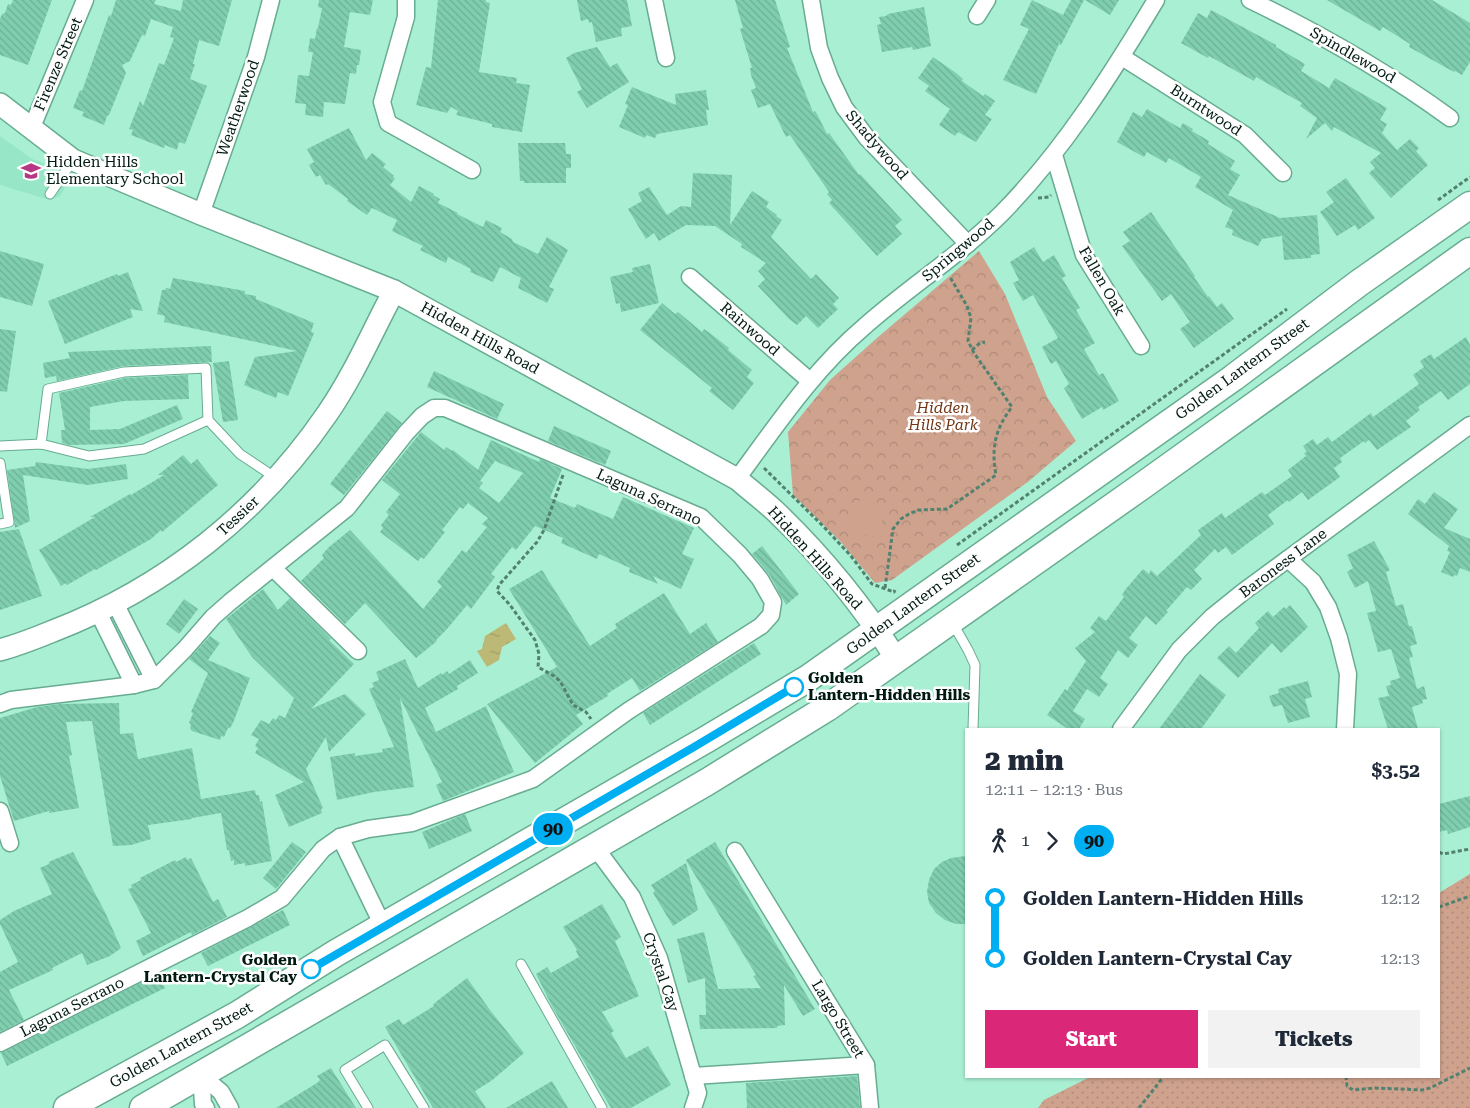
<!DOCTYPE html>
<meta charset="utf-8">
<style>
:root{--surface:#fff;--page:#f2f2f3;--text:#1f2937;--muted:#747a83;--accent:#db2777}
body{margin:0;font-family:"Roboto Serif",serif;background:var(--page);color:var(--text);height:100vh;display:flex;flex-direction:column;font-size:19px;white-space:nowrap}
*{box-sizing:border-box;margin:0}
p{font-size:16px;color:var(--muted)}
.icon{flex:none;width:28px;height:28px;fill:none;stroke:currentColor;stroke-width:2;stroke-linecap:round;stroke-linejoin:round}
.map{position:relative;flex:1;overflow:hidden}
.sheet{position:absolute;left:965px;top:728px;width:475px;height:350px;display:flex;flex-direction:column;background:var(--surface);border-radius:0px;box-shadow:0 1px 4px #0004}
.sheet>*{flex:none}
.badge{padding:0 10px;border-radius:16px;font-size:18px;line-height:32px}
.map>.badge{position:absolute;translate:-50% -50%;box-shadow:0 0 0 2px #fff}
.legs{display:flex;align-items:center;gap:8px;height:55px;padding:0 20px;font-size:16px}
.legs p{margin-inline-start:auto}
.headline{display:flex;align-items:center;justify-content:space-between;height:85px;padding:0 20px}
h1{font-size:28px;font-weight:800;line-height:38px}
.cta{display:flex;gap:10px;margin-top:auto;padding:10px 20px}
.cta a{flex:1;height:58px;border-radius:0px;background:var(--accent);color:#fff;font-size:20px;font-weight:800;line-height:58px;text-align:center}
.cta a+a{background:var(--page);color:var(--text)}
ul{padding:0 20px;list-style:none}
li{display:flex;align-items:center;gap:18px;height:60px;font-size:19px}
li i{display:grid;place-items:center;width:8px;height:100%;margin:0 6px;background:currentColor}
li i::after{content:'';width:12px;height:12px;margin:-6px;border:4px solid;border-radius:50%;background:var(--surface)}
li p{margin-inline-start:auto}
li:first-child i{background:linear-gradient(#0000 50%,currentColor 0)}
li:last-child i{background:linear-gradient(currentColor 50%,#0000 0)}
.map>svg:first-child{display:block}
.built{fill:#97e6c7}
.grass{fill:url(#grass-dots)}
.park{fill:url(#park-crowns)}
.pitch{fill:#cea28d}
.water{fill:url(#water-ripples)}
.building{fill:url(#building-back-hatch);fill-rule:evenodd}
.lines{fill:none;stroke-linecap:round;stroke-linejoin:round}
.service-casing{stroke:#68ac92;stroke-width:11}
.minor-casing{stroke:#68ac92;stroke-width:19}
.tertiary-casing{stroke:#68ac92;stroke-width:24}
.primary-casing{stroke:#68ac92;stroke-width:29}
.path{stroke:#52826f;stroke-width:3;stroke-dasharray:4 2.5;stroke-linecap:butt}
.service{stroke:#fff;stroke-width:9}
.minor{stroke:#fff;stroke-width:16}
.tertiary{stroke:#fff;stroke-width:21}
.primary{stroke:#fff;stroke-width:26}
.line-1-casing{stroke:#fff;stroke-width:11}
.line-1{stroke:#00aff2;stroke-width:8}
.stop-1-dot{fill:#fff;stroke:#00aff2;stroke-width:2.5}
.labels{text-anchor:middle;dominant-baseline:central;stroke-width:5;stroke-linejoin:round;paint-order:stroke}
.street-label{font-size:15px;fill:#001a11;stroke:#fefefe}
.poi-label{font-size:15px;fill:#001a11;stroke:#fefefe;text-anchor:start}
.park-label{font-size:15px;font-style:italic;fill:#723715;stroke:#fefefe}
.stop-label{font-size:15px;font-weight:bold;fill:#001a11;stroke:#fefefe;text-anchor:start}
</style>
<div class="map">
<svg width="1470" height="1108" viewBox="0 0 1470 1108">
<defs>
<pattern id="grass-dots" width="8" height="8" patternUnits="userSpaceOnUse" patternTransform="scale(1.25)"><rect width="8" height="8" fill="#cea28d"/><path d="M2 2h.1M6 6h.1" fill="none" stroke="#af8b79" stroke-width="1.8" stroke-linecap="round"/></pattern>
<pattern id="park-crowns" width="20" height="18" patternUnits="userSpaceOnUse" patternTransform="scale(1.25)"><rect width="20" height="18" fill="#cea28d"/><path d="M2 6a3 3 0 1 1 6 0M12 15a3 3 0 1 1 6 0" fill="none" stroke="#af8b79"/></pattern>
<pattern id="water-ripples" width="26" height="14" patternUnits="userSpaceOnUse" patternTransform="scale(1.25)"><rect width="26" height="14" fill="#bbb975"/><path d="M2 4q2-2 4 0t4 0M15 11q2-2 4 0t4 0" fill="none" stroke="#9f9e64"/></pattern>
<pattern id="building-back-hatch" width="6" height="6" patternUnits="userSpaceOnUse" patternTransform="scale(1.25)"><rect width="6" height="6" fill="#80ceb0"/><path d="M-1 5l2 2M0 0l6 6M5-1l2 2" fill="none" stroke="#6db096"/></pattern>
</defs>
<rect width="100%" height="100%" fill="#a9efd3"/>
<path class="built" d="M0,136l32,23 22,8 18,9 -12,20 -10,4 -50,-15z"/>
<path class="grass" d="M1470,874v234h-432l6,-8 48,-24h347v-183z"/>
<path class="park" d="M979,251l26,43 42,103 29,44 -47,40 -137,99 -17,3 -35,-42 -47,-46 -5,-63 42,-52 47,-42z"/>
<path class="pitch" d="M854,500l30,3 -4,34 -30,-3z"/>
<path class="water" d="M506,623l10,16 -14,8 -3,13 -12,7 -10,-16 5,-2 3,-13z"/>
<g class="building">
<path d="M13,0h39l-24,65 -28,-10v-36l2,-5 3,-1 3,-9 3,1z"/>
<path d="M116,0h40l-2,4 27,7 2,-11h49l-13,46 -20,-6 -6,24h2l-5,15 17,7 -22,58 -6,-2 -2,8 -12,-5 -1,3 -33,-13 2,-5 -4,-1 11,-28 3,5 16,-43 5,2 10,-27 -4,-1 3,-10 -22,-8 -6,17 -3,-1 -12,26 -8,4 4,8 -17,42 -2,1 -3,9 -22,-9 2,-4 -11,-4 7,-18 2,1 27,-76 2,1z"/>
<path d="M319,0h54l-3,15 -20,-3 -6,35 17,3 -2,15h-2l-1,9 -6,-1 -5,31 -21,-2 -1,15 -18,-2 1,-11 -11,-1 3,-28 11,1 4,-24h-5l2,-14 5,1 2,-11h1l4,-20 -4,-1z"/>
<path d="M438,0h48v2l4,1 -11,69 38,6 -1,5 14,2 -8,47 -30,-5v-3l-36,-9 2,-4 -7,-4 -4,6 -31,-8 10,-38 5,1z"/>
<path d="M577,0h50l5,26 -11,2 1,8 -26,6 -4,-20 -3,1 -1,-4 -7,2z"/>
<path d="M735,0h40l15,47 -3,1 26,64 2,-1 2,3 10,20 2,-1 30,42 1,-1 42,46 -7,6 7,8 -25,22 -48,-53 3,-3 -5,-6 2,-2 -39,-57 -4,2 -16,-33 -12,4 -7,-18 5,-2 -5,-13 -1,-7h2l-12,-39 3,-1z"/>
<path d="M1032,0l31,15 8,-15h13l-23,45 -2,-1 -23,50 -33,-14 26,-51 -9,-4z"/>
<path d="M1085,0h34l-9,15z"/>
<path d="M1327,0h105l38,23v39l-8,13 -7,-4 -1,1 -45,-25 1,-3 -27,-17 -3,4z"/>
<path d="M924,7l7,39 -18,4 -1,-3 -30,5 -5,-27 4,-1 -2,-7 7,-1 2,-2z"/>
<path d="M1211,10l65,35v2l29,17 -4,7 28,17 6,-10 52,30 -7,12 7,4 -5,9 15,17 13,-11 9,9 -3,3 12,14 -37,33 -22,-25 6,-5 -5,-6 11,-9 -47,-26 -2,4 -7,-8 -19,16 11,-21 -17,-12 2,-3 -46,-26 -2,4 -45,-25 -1,2 -27,-15 17,-30 9,5z"/>
<path d="M597,47l13,20 7,-4 12,19 -42,26 -10,-16 5,-3 -16,-31 8,-5z"/>
<path d="M933,57l23,16 7,6 -1,2 21,15 2,-2 10,7 -10,14 7,4 -16,23 -18,-10 -3,4 -16,-11 11,-16 -25,-18 4,-5 -11,-8z"/>
<path d="M632,87l44,18 -1,-11 31,-4 3,20h-3l2,15 -51,9 -2,4 -9,-3 -1,3 -26,-11 9,-22 -3,-1z"/>
<path d="M1147,109l33,19 3,-5 10,6 -1,2 17,10 -1,3 27,17 -5,8 10,6 -12,20 52,23 37,-3 3,39 -9,1v3l-27,2 -2,-24 -20,3 -4,7 -26,-11 1,-5 -8,-3 8,-17 -38,-23 6,-10 -32,-19 -3,5 -19,-11 -3,5 -27,-15 16,-30 9,5z"/>
<path d="M349,128l17,32 6,-7 14,11 -3,3 11,9 -1,1 2,2 -5,6 21,17 8,-16 15,8 -1,1 7,4 -2,4 20,10 -1,1 26,13 3,-7 16,8 -2,4 12,7 1,3 25,12 9,-17 21,13 -19,37 5,2 -7,14 -29,-15 3,-10 -21,-11 -7,15 -23,-10 1,-3 -23,-12 -2,6 -26,-13 3,-4 -31,-15 5,-11 -25,-12 -5,7 -20,-14 1,-2 -20,-15 -2,1 -6,-10 -4,2 -7,-12 5,-3 -7,-13z"/>
<path d="M518,143h47l1,11h5v14h-5v15h-42v-2h-4z"/>
<path d="M693,173l39,2 -2,50 22,-34 17,11 -3,5 11,8 -1,1 6,4 -11,17 40,42 5,-5 23,24 -6,6 5,5 -20,19 -12,-12 -9,9 -8,-6 -31,-33 7,-7 -7,-8 8,-8 -25,-16 1,-3 -27,-18 -29,-1 -27,16 -5,-8 -8,6 -18,-30 14,-8 -4,-8 11,-6 18,28 14,-9 10,1z"/>
<path d="M1346,178l29,40 -17,12 -3,-5 -18,11 -17,-24 14,-10 -8,-10z"/>
<path d="M1151,212l44,64 -1,1 14,20 1,-1 8,11 5,-4 12,16 -40,29 -14,-19 10,-7 -19,-28 -9,7 -40,-55 8,-5 -7,-9z"/>
<path d="M1034,247l9,15 11,-7 12,21 -4,2 18,30 -4,2 19,33 -11,6 15,26 4,-2 16,28 -16,9 -1,-3 -20,12 -18,-31 5,-4 -13,-23 -5,3 -9,-17 16,-9 -25,-43 -10,6 -10,-18 6,-3 -9,-18z"/>
<path d="M0,251l44,13 -12,42 -32,-9z"/>
<path d="M650,264l9,39 -38,9 -1,-9 -4,1 -6,-27 23,-5 -1,-4z"/>
<path d="M128,272l15,39 -13,-2 3,8 -68,27 -17,-43 69,-27 1,2z"/>
<path d="M173,278l72,13v3l11,2v3l58,24 -3,9 3,1 -26,63 -10,-4 -2,6 -32,-13 11,-28 42,-6 -133,-29 1,-6 -8,-2 5,-24h3l1,-2 4,1z"/>
<path d="M662,303l13,11 3,-2 24,20 2,-3 7,5 18,14 -1,2 24,20 -5,7 7,6 -21,27 -24,-19 3,-3 -72,-58z"/>
<path d="M0,329l16,2 -9,61 -7,-1z"/>
<path d="M1466,337l4,8v39l-22,16 -7,-9 -23,16 2,3 -14,11 5,6 -34,23 -8,-10 -4,3 -1,-2 -24,17 2,4 -8,6 6,9 -32,23 -6,-8 -13,10 -1,-2 -20,15 6,9 -42,31 -6,-8 -8,6 -3,-4 -21,21 8,9 -11,11 -4,-3 -21,24 2,1 -12,13 -10,-9 -17,22 9,7 -10,13 -10,-8 -18,28 8,6 -9,13 -12,-8 -14,22 12,8 -6,10h-11l-21,-14 18,-26 2,2 19,-30 -11,-13 20,-16 -5,-4 9,-12 7,5 18,-24 -2,-2 3,-5 18,-21 6,5 2,-4 6,6 44,-41 -3,-5 24,-17 3,5 37,-26 3,3 27,-19 -4,-6 18,-14 -2,-3 3,-1 -4,-6 10,-7 4,6 11,-8 4,5 39,-29 2,4 46,-33 -6,-9 11,-8 -4,-6 11,-7 3,5z"/>
<path d="M211,346l1,16 -88,4 -67,15 -1,-5 -11,2 -2,-15 27,-5 -2,-6z"/>
<path d="M229,361l9,59 -15,2 -10,-59z"/>
<path d="M434,371l70,33 -7,15 -70,-32z"/>
<path d="M188,375l1,24 -65,2 -34,6v23l30,-1 57,-24 6,14 -59,25 -55,1 -7,-2 -1,-13h4l-6,-37 66,-15z"/>
<path d="M387,411l15,12 -58,72 -14,-11z"/>
<path d="M554,426l57,25 -6,14 -57,-24z"/>
<path d="M421,432l23,18 2,-3 6,4 1,-1 25,20 13,-30 48,22 1,-3 22,10 -12,29 25,10 2,-4 36,15 10,-22 71,31 -12,26 12,5 -13,30 -28,-13 5,8 -29,-12 1,-4 -31,-14 -2,5 -36,-16 2,-5 -28,-12 -19,24 -4,-3 -21,27 4,3 -24,32 -4,-4 -20,24 -11,11 1,1 -21,17 -51,-55 -20,21 -44,-43 23,-23 -2,-3 7,-8 21,-17 73,79 19,-23 -5,-4 25,-32 4,3 21,-26 -5,-3 6,-6 -20,-15 -5,6 -3,-2 -18,23 3,2 -21,27 -3,-2 -3,4 -38,-29 3,-4 -2,-3 8,-10 -3,-3 14,-18 -18,-14zM495,461l28,12 -24,30 -20,-15 4,-5 -3,-2z"/>
<path d="M183,455l8,9 6,-5 21,26 -56,47 -1,-2 -10,9 -55,31 -1,-1 -28,16 -1,-2 -5,3 -22,-36 56,-33h-5l40,-23 1,1 33,-20h-6z"/>
<path d="M36,462l52,7 38,-5 2,15 -40,6 -65,-10 7,46 -15,7 -8,-58 28,-4z"/>
<path d="M1434,492l24,17 -14,19 26,11v33l-10,-4 -3,8 -3,-1 -1,2 -12,-5 9,-20 -3,-1 2,-5 -41,-32 10,-15 7,5z"/>
<path d="M19,529l23,67 -42,14v-78z"/>
<path d="M1374,541l16,29 -4,2 10,34 7,-2 6,22h3l5,18 -7,2 3,11 -4,1 8,31 7,-3 3,13 -5,1 1,3 -2,1 -9,3 6,22h-30l-10,-31 11,-2 -3,-10 5,-1 -1,-4 10,-3 -9,-29 -13,3 -11,-39 9,-2 -8,-30 -13,7 -8,-16 6,-4 -6,-13z"/>
<path d="M762,546l37,48 -13,11 -17,-31 -17,-20z"/>
<path d="M542,570l48,76 27,-18 -2,-4 49,-31 26,41 16,-11 12,19 -78,49 -8,-13 -25,16 1,2 -32,19 7,9 -48,39 -48,-59 70,-37 -48,-78z"/>
<path d="M263,589l15,21 12,-12 41,41 -2,1 25,24 -43,45 34,-15 21,20 -37,38 -3,-15 -20,32 17,39 -2,1 1,4 -33,14 -14,-32 29,-13 -49,-29 3,-5 -3,-2 4,-7 -8,-4 10,-15 8,4 4,-6 3,2 3,-5 6,3 9,-20 -42,-41 -26,-38z"/>
<path d="M184,599l14,10 -19,25 -13,-10z"/>
<path d="M1290,605l18,22 -27,26 -9,-10 -34,35 -21,-20 12,-12 7,7 23,-25 -4,-5 13,-12 5,6 11,-10 2,2z"/>
<path d="M210,636l10,7 -12,17 42,18 -17,45 -3,5h-2l-4,9 -3,-1 -1,4 -28,-9 -2,-3 1,-4 -2,-1 4,-10 -2,-1 17,-39 -19,-14z"/>
<path d="M754,643l7,11 -111,71 -7,-12z"/>
<path d="M405,659l13,29 23,-15 1,2 5,-4 2,3 21,-14 8,13 -21,13 1,3 -33,19 11,24 50,-26 28,66 -71,29 -7,-16 6,-3 -42,-84 14,89 -40,5 -37,8 -7,-43 25,-4v3l28,-4 -1,-3 12,-2 -25,-58 5,-2 -2,-4 7,-3 -3,-8z"/>
<path d="M1200,674l26,21 -25,34h-42z"/>
<path d="M1308,681l4,16 -7,2 5,18 -22,6 -6,-18 -9,2 -4,-11 10,-3 -1,-4z"/>
<path d="M119,703l1,31 13,-1 5,26 54,-11 9,51 54,-9 1,5h3l1,7 2,-1 10,60 -27,5v-3l-11,2v-5l-3,1 -2,-11h-2l-6,-37 -29,5v1l-44,6 3,14 -20,6 -18,1 -21,-125 -26,1 6,33 -3,1 10,52 -30,5v-2l-35,10 -14,-45v-58l37,-11 23,-3z"/>
<path d="M1470,796v31l-22,7 -1,-4 -8,2v-28z"/>
<path d="M465,814l7,17 -43,18 -7,-17z"/>
<path d="M292,842l14,10 -30,37 -13,-11z"/>
<path d="M715,842l100,167 -12,7 -19,-31 1,40 -8,1v2l-77,1 -1,-14h7l-1,-37 -17,5 -11,-44 27,-7 14,57 43,-1 -8,-12 3,-1 -69,-113 -1,-2z"/>
<path d="M73,852l32,60 16,36 -11,8 -23,9 -5,-12 -30,15 1,2 -44,20 15,30 -24,12v-60l18,-10 -18,-38v-4l14,-9 38,-17 -12,-26 9,-4v-2l4,-2z"/>
<path d="M966,856v68h-10l-11,-4 -9,-7 -7,-10 -2,-11 2,-12 5,-11 8,-7 9,-4z"/>
<path d="M186,857l1,3 4,-2 22,44 5,-3 9,18 -35,18 -1,-3 -48,24 -7,-15 15,-8 -23,-44 4,-1 -1,-3 10,-5 -1,-2 35,-18 1,2z"/>
<path d="M686,863l12,47 -25,16 -20,-33 2,-2 -4,-6z"/>
<path d="M602,904l19,33 -6,4 24,55 -37,16 12,19 -3,2 15,25 22,-12 23,39 -40,23h-20l-58,-100 -17,-34 11,-7 4,6 28,-16 -3,-6 1,-1 -14,-23z"/>
<path d="M283,910l7,15 -82,41 -7,-13z"/>
<path d="M158,974l7,14 -158,78 -6,-13z"/>
<path d="M467,978l23,32 34,43 -33,28 -16,10 11,17h-53l-48,-81 14,-8 4,6 31,-19 -1,-1 4,-4z"/>
<path d="M331,1068l25,40h-80l41,-25 3,-3 -3,-4z"/>
<path d="M857,1076l3,32h-113l-1,-25z"/>
<path d="M552,1081l16,27h-62z"/>
</g>
<g class="lines">
<defs>
<g id="service">
<path d="M50,194l23,-34"/>
<path d="M41,444l7,-55 76,-17 82,-4 2,52 32,34 36,24"/>
<path d="M0,446l41,-2 48,12 55,-7 64,-29"/>
<path d="M0,463l9,59 -9,2"/>
<path d="M952,622l16,28 7,15 -2,64"/>
<path d="M521,964l81,144"/>
<path d="M368,1108l-23,-38 40,-25 39,63"/>
</g>
<g id="minor">
<path d="M406,0v17l-24,85 6,21 84,47"/>
<path d="M654,0l12,58"/>
<path d="M811,0l8,48 11,30 14,29 23,31 101,106"/>
<path d="M1250,0c71,34 137,72 200,118"/>
<path d="M977,16l10,-16"/>
<path d="M1122,57l123,78 38,38"/>
<path d="M32,127l53,-127"/>
<path d="M1054,155l30,100 57,91"/>
<path d="M201,214l55,-157 15,-57"/>
<path d="M690,277l120,104"/>
<path d="M737,479c39,-53 77,-110 128,-153 44,-39 95,-71 137,-113 61,-62 109,-138 154,-213"/>
<path d="M1288,559l25,23 15,25 11,31 9,36 -3,55"/>
<path d="M273,568l85,83"/>
<path d="M115,603l39,77"/>
<path d="M98,612l36,73"/>
<path d="M0,704l11,-4 123,-15 20,-5 31,-31 28,-32 17,-15 117,-94 59,-75 16,-17 12,-8h11l256,109 39,38 20,24 13,23 -2,13 -10,11 -133,85 -95,68 -121,44 -44,6 -28,8 -17,12 -41,49 -34,20 -248,125"/>
<path d="M1121,729l58,-79 33,-33 31,-25 227,-167"/>
<path d="M0,811l10,32"/>
<path d="M340,837l43,89"/>
<path d="M595,847l37,50 27,61 39,135 -5,15"/>
<path d="M735,851l131,214 4,43"/>
<path d="M201,1075l20,17 9,16"/>
<path d="M201,1075l2,29 3,4"/>
<path d="M693,1076l173,-11"/>
</g>
<g id="tertiary">
<path d="M0,104l73,56 128,54 193,77 343,188c12,10 26,21 38,32 47,45 87,94 122,149"/>
<path d="M0,650c18,-5 36,-12 53,-19 112,-43 207,-119 274,-217 27,-39 45,-82 67,-123"/>
</g>
<g id="primary">
<path d="M67,1108l170,-93 99,-62 371,-214 100,-60 426,-301 126,-95 111,-78"/>
<path d="M143,1108l564,-326 120,-74 315,-222 328,-235"/>
</g>
</defs>
<use href="#service" class="service-casing"/>
<use href="#minor" class="minor-casing"/>
<use href="#tertiary" class="tertiary-casing"/>
<use href="#primary" class="primary-casing"/>
<g class="path">
<path d="M1038,198l11,-1 2,-2"/>
<path d="M1438,200l32,-23"/>
<path d="M972,350l8,-7 5,-1"/>
<path d="M764,468l60,59 27,29 21,28 22,8 1,-2"/>
<path d="M563,475l-19,55 -7,12 -38,43 -2,6 13,14 25,35 4,14 -1,13 16,9 6,5 13,24 13,7 5,7"/>
<path d="M957,545l330,-236"/>
<path d="M885,588l8,-59 8,-10 8,-5 9,-4 29,-1 49,-34c-5,-27 -1,-46 16,-68l-38,-54 -6,-12 3,-23 -4,-12 -17,-29"/>
<path d="M1439,852l4,2 27,-5"/>
<path d="M1439,907l31,-11"/>
<path d="M1346,1076l1,10 6,4 22,-2 47,2 8,-2 40,-20"/>
<path d="M1139,1108l25,-32"/>
</g>
<use href="#service" class="service"/>
<use href="#minor" class="minor"/>
<use href="#tertiary" class="tertiary"/>
<use href="#primary" class="primary"/>
</g>
<g class="lines">
<defs>
<path id="line-1" d="M311,969l383,-222 100,-60"/>
</defs>
<use href="#line-1" class="line-1-casing"/>
<use href="#line-1" class="line-1"/>
</g>
<defs>
<symbol id="school-bare" viewBox="-9 -9 18 18"><path d="M0-5L7-2L0 1L-7-2ZM-4 1L0 2.5L4 1V4Q0 6-4 4Z" fill="#b63784" stroke="#fefefe" stroke-width="2.5" paint-order="stroke"/></symbol>
</defs>
<g fill-rule="evenodd">
<use href="#school-bare" x="17" y="157" width="28" height="28"/>
</g>
<g class="stop-1-dot">
<circle cx="794" cy="687" r="9"/>
<circle cx="311" cy="969" r="9"/>
</g>
<g class="labels">
<g class="street-label">
<text transform="translate(1353 55) rotate(30)">Spindlewood</text>
<text transform="translate(58 64) rotate(-67)">Firenze Street</text>
<text transform="translate(238 108) rotate(-71)">Weatherwood</text>
<text transform="translate(1206 110) rotate(33)">Burntwood</text>
<text transform="translate(877 145) rotate(49)">Shadywood</text>
<text transform="translate(958 250) rotate(-40)">Springwood</text>
<text transform="translate(1102 281) rotate(60)">Fallen Oak</text>
<text transform="translate(750 329) rotate(41)">Rainwood</text>
<text transform="translate(480 338) rotate(29)">Hidden Hills Road</text>
<text transform="translate(1242 369) rotate(-36)">Golden Lantern Street</text>
<text transform="translate(649 497) rotate(25)">Laguna Serrano</text>
<text transform="translate(238 516) rotate(-43)">Tessier</text>
<text transform="translate(815 558) rotate(48)">Hidden Hills Road</text>
<text transform="translate(1283 563) rotate(-37)">Baroness Lane</text>
<text transform="translate(913 604) rotate(-36)">Golden Lantern Street</text>
<text transform="translate(661 972) rotate(71)">Crystal Cay</text>
<text transform="translate(72 1007) rotate(-27)">Laguna Serrano</text>
<text transform="translate(838 1019) rotate(59)">Largo Street</text>
<text transform="translate(181 1045) rotate(-29)">Golden Lantern Street</text>
</g>
<g class="poi-label">
<text x="46" y="162">Hidden Hills<tspan x="46" dy="17">Elementary School</tspan></text>
</g>
<g class="park-label">
<text x="943" y="408">Hidden<tspan x="943" dy="17">Hills Park</tspan></text>
</g>
<g class="stop-label">
<text x="808" y="678">Golden<tspan x="808" dy="17">Lantern-Hidden Hills</tspan></text>
<text x="297" y="960" text-anchor="end">Golden<tspan x="297" dy="17">Lantern-Crystal Cay</tspan></text>
</g>
</g>
</svg>
<b class="badge" style="left:553px;top:829px;background:#00aff2;color:#111">90</b>
<section class="sheet">
<div class="headline"><div><h1>2 min</h1><p>12:11 – 12:13 · Bus</p></div><b>$3.52</b></div>
<div class="legs"><svg class="icon" aria-label="walk" viewBox="0 0 24 24"><circle cx="13" cy="4" r="2"/><path d="M13 8l-2 6 4 7M11 14l-3 7M7 12l3-4h3l4 4"/></svg>1<svg class="icon" aria-label="forward" viewBox="0 0 24 24"><path d="M9 5l7 7-7 7"/></svg><b class="badge" style="background:#00aff2;color:#111">90</b></div>
<ul>
<li><i style="color:#00aff2"></i><b>Golden Lantern-Hidden Hills</b><p>12:12</p></li>
<li><i style="color:#00aff2"></i><b>Golden Lantern-Crystal Cay</b><p>12:13</p></li>
</ul>
<div class="cta"><a>Start</a><a>Tickets</a></div>
</section>
</div>
